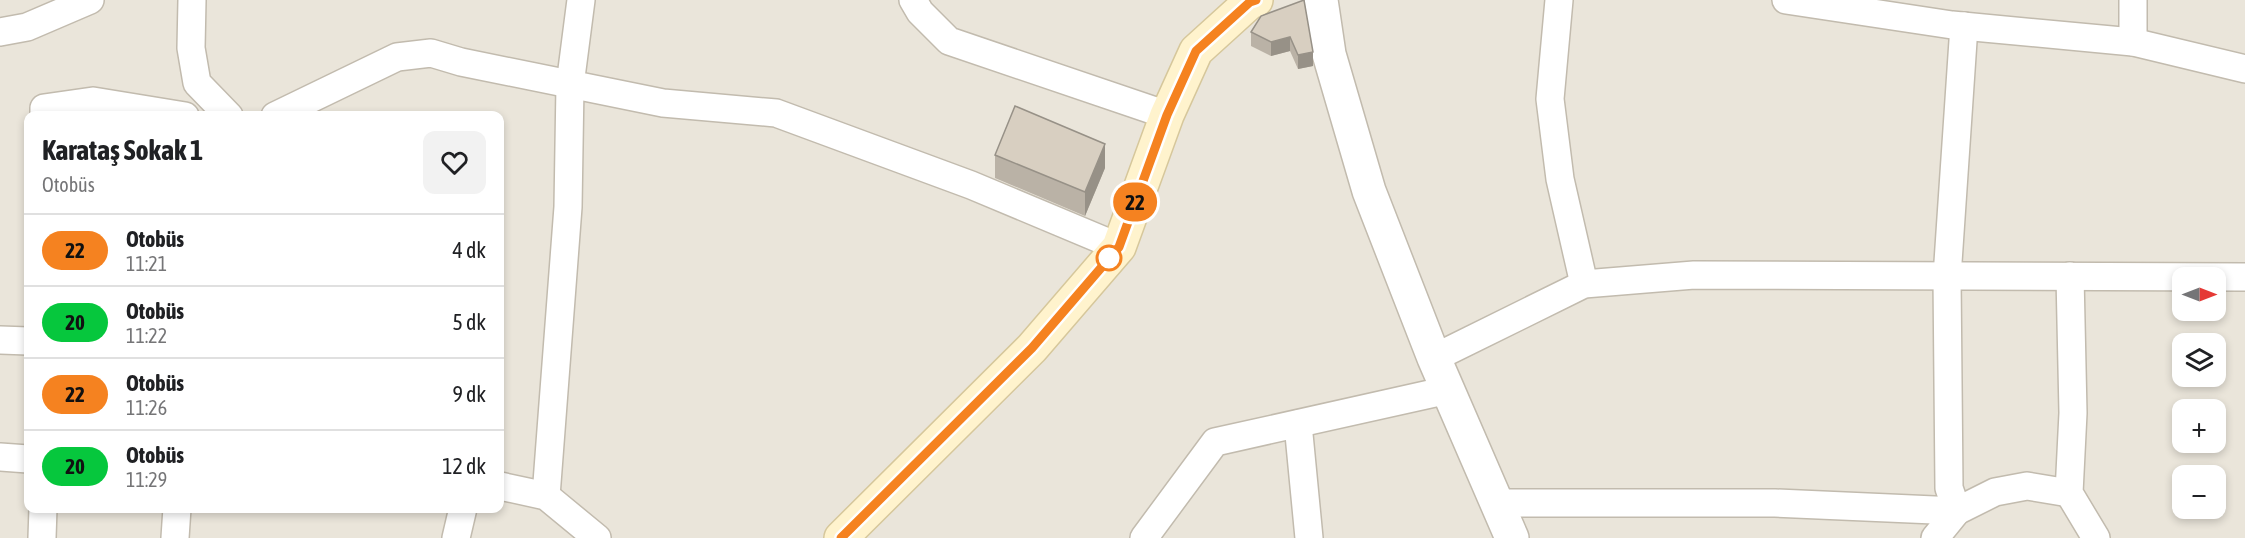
<!DOCTYPE html>
<html lang="tr">
<meta charset="utf-8">
<style>
:root{--surface:#fff;--page:#f2f2f2;--text:#202124;--muted:#757577;--line:#e0e0e0}
body{margin:0;font-family:"Asap Condensed",sans-serif;background:var(--page);color:var(--text);height:100vh;display:flex;flex-direction:column;font-size:22px;white-space:nowrap}
*{box-sizing:border-box;margin:0}
p{font-size:20px;color:var(--muted)}
.icon{flex:none;width:33px;height:33px;fill:none;stroke:currentColor;stroke-width:2;stroke-linecap:round;stroke-linejoin:round}
.map{position:relative;flex:1;overflow:hidden}
.sheet{position:absolute;left:24px;top:111px;width:480px;height:402px;display:flex;flex-direction:column;background:var(--surface);border-radius:12px;box-shadow:0 3px 9px #0003}
.sheet>*{flex:none}
.badge{padding:0 12px;border-radius:20px;font-size:21px;line-height:39px}
.needle{width:39px;rotate:90deg}
.tools{position:absolute;left:2172px;top:267px;display:grid;gap:12px}
.tools a{display:grid;place-items:center;width:54px;height:54px;border-radius:12px;background:var(--surface);box-shadow:0 3px 9px #0003;font-size:30px}
.map>.badge{position:absolute;translate:-50% -50%;box-shadow:0 0 0 3px #fff}
.round{display:grid;place-items:center;flex:none;width:63px;height:63px;border-radius:12px;background:var(--page)}
.overview{display:flex;align-items:center;justify-content:space-between;height:102px;padding:0 18px}
h1{font-size:28px;font-weight:700;line-height:45px}
ul{padding:0;list-style:none}
li{display:flex;align-items:center;gap:18px;height:72px;padding:0 18px;border-top:2px solid var(--line)}
li div{flex:1}
li b{display:block;font-size:22px}
li em{font-style:normal}
li .badge{min-width:66px;font-weight:700;text-align:center}
.map>svg:first-child{display:block}
.residential{fill:#eae5da;fill-rule:evenodd}
.lines{fill:none;stroke-linecap:round;stroke-linejoin:round}
.minor-casing{stroke:#c2bbae;stroke-width:30}
.tertiary-casing{stroke:#c2bbae;stroke-width:36}
.secondary-casing{stroke:#d6c79b;stroke-width:36}
.minor{stroke:#fff;stroke-width:27}
.tertiary{stroke:#fff;stroke-width:33}
.secondary{stroke:#fff3cd;stroke-width:33}
.wall{fill:#bab2a6}
.shaded-wall{fill:#979187}
.building{fill:#d8cfc1;stroke:#979187;stroke-width:1.5}
.line-casing{stroke:#fff;stroke-width:14}
.line{stroke:#f58220;stroke-width:9}
.stop-dot{fill:#fff;stroke:#f58220;stroke-width:3}
</style>
<div class="map">
<svg width="2245" height="538" viewBox="0 0 2245 538">
<rect width="100%" height="100%" fill="#f6f3ec"/>
<path class="residential" d="M0,0h2245v538h-2245zM28,116h472v392h-472zM2182,278h34v32h-34zM2182,344h34v32h-34zM2182,410h34v32h-34zM2182,476h34v32h-34z"/>
<g class="lines">
<defs>
<g id="minor">
<path d="M192,0l-1,48 6,35 32,33"/>
<path d="M913,0l7,12 29,29 218,74"/>
<path d="M1559,0l-9,99 10,80 24,105"/>
<path d="M1786,0l166,25 181,17 112,27"/>
<path d="M2133,0v42"/>
<path d="M0,32l27,-5 63,-27"/>
<path d="M44,116v-8l49,-7 92,15"/>
<path d="M275,116l122,-59 34,-4 30,9 202,41 113,10 195,72 148,62"/>
<path d="M2070,276l3,137 -4,80 27,45"/>
<path d="M0,340l28,1"/>
<path d="M1434,358l150,-74 110,-9 551,2"/>
<path d="M1298,424l11,114"/>
<path d="M0,457l28,2"/>
<path d="M500,486l46,10 51,42"/>
<path d="M546,496l22,-289 2,-122 11,-85"/>
<path d="M1496,503h279l182,8"/>
<path d="M1957,511l-8,-23 -2,-211 17,-251"/>
<path d="M42,538l1,-30"/>
<path d="M175,538l2,-30"/>
<path d="M456,538l7,-30"/>
<path d="M1144,538l71,-96 233,-52"/>
<path d="M1935,538l22,-27 38,-19 32,-6 42,7"/>
</g>
<path id="tertiary" d="M1321,0l8,54 40,137 65,167 78,180"/>
<path id="secondary" d="M841,538l191,-190 87,-101 48,-132 29,-64 54,-49 6,-2"/>
</defs>
<use href="#minor" class="minor-casing"/>
<use href="#tertiary" class="tertiary-casing"/>
<use href="#secondary" class="secondary-casing"/>
<use href="#minor" class="minor"/>
<use href="#tertiary" class="tertiary"/>
<use href="#secondary" class="secondary"/>
</g>
<g class="wall">
<path d="M1304,0l9,66 -15,3 -8,-18 -19,5 -20,-10v-14z"/>
<path d="M995,155l110,13 -20,48 -90,-38z"/>
</g>
<g class="shaded-wall">
<path d="M1290,37v14l-19,5v-14z"/>
<path d="M1313,52v14l-15,3v-14z"/>
<path d="M1105,144v24l-20,48v-24z"/>
</g>
<g class="building">
<path d="M1304,0l9,52 -15,3 -8,-18 -19,5 -20,-10 10,-16z"/>
<path d="M1015,106l90,38 -20,48 -90,-37z"/>
</g>
<g class="lines">
<defs>
<path id="line" d="M841,538l191,-190 87,-101 48,-132 29,-64 54,-49 6,-2"/>
</defs>
<use href="#line" class="line-casing"/>
<use href="#line" class="line"/>
</g>
<circle class="stop-dot" cx="1109" cy="258" r="12"/>
</svg>
<div class="tools">
<a><svg class="needle" viewBox="-14 -14 28 28"><path d="M0-13l5 13h-10z" fill="#e53935"/><path d="M0 13l5-13h-10z" fill="#757577"/></svg></a>
<a><svg class="icon" aria-label="layers" viewBox="0 0 24 24"><path d="M12 4l9 5-9 5-9-5zM3 14l9 5 9-5"/></svg></a>
<a>+</a>
<a>−</a>
</div>
<b class="badge" style="left:1135px;top:202px;background:#f58220;color:#111">22</b>
<section class="sheet">
<div class="overview"><div><h1>Karataş Sokak 1</h1><p>Otobüs</p></div><a class="round"><svg class="icon" aria-label="heart" viewBox="0 0 24 24"><path d="M12 20l-8-8c-3-5 5-10 8-4 3-6 11-1 8 4z"/></svg></a></div>
<ul>
<li><span class="badge" style="background:#f58220;color:#111">22</span><div><b>Otobüs</b><p>11:21</p></div><em>4 dk</em></li>
<li><span class="badge" style="background:#06c73d;color:#111">20</span><div><b>Otobüs</b><p>11:22</p></div><em>5 dk</em></li>
<li><span class="badge" style="background:#f58220;color:#111">22</span><div><b>Otobüs</b><p>11:26</p></div><em>9 dk</em></li>
<li><span class="badge" style="background:#06c73d;color:#111">20</span><div><b>Otobüs</b><p>11:29</p></div><em>12 dk</em></li>
</ul>
</section>
</div>
